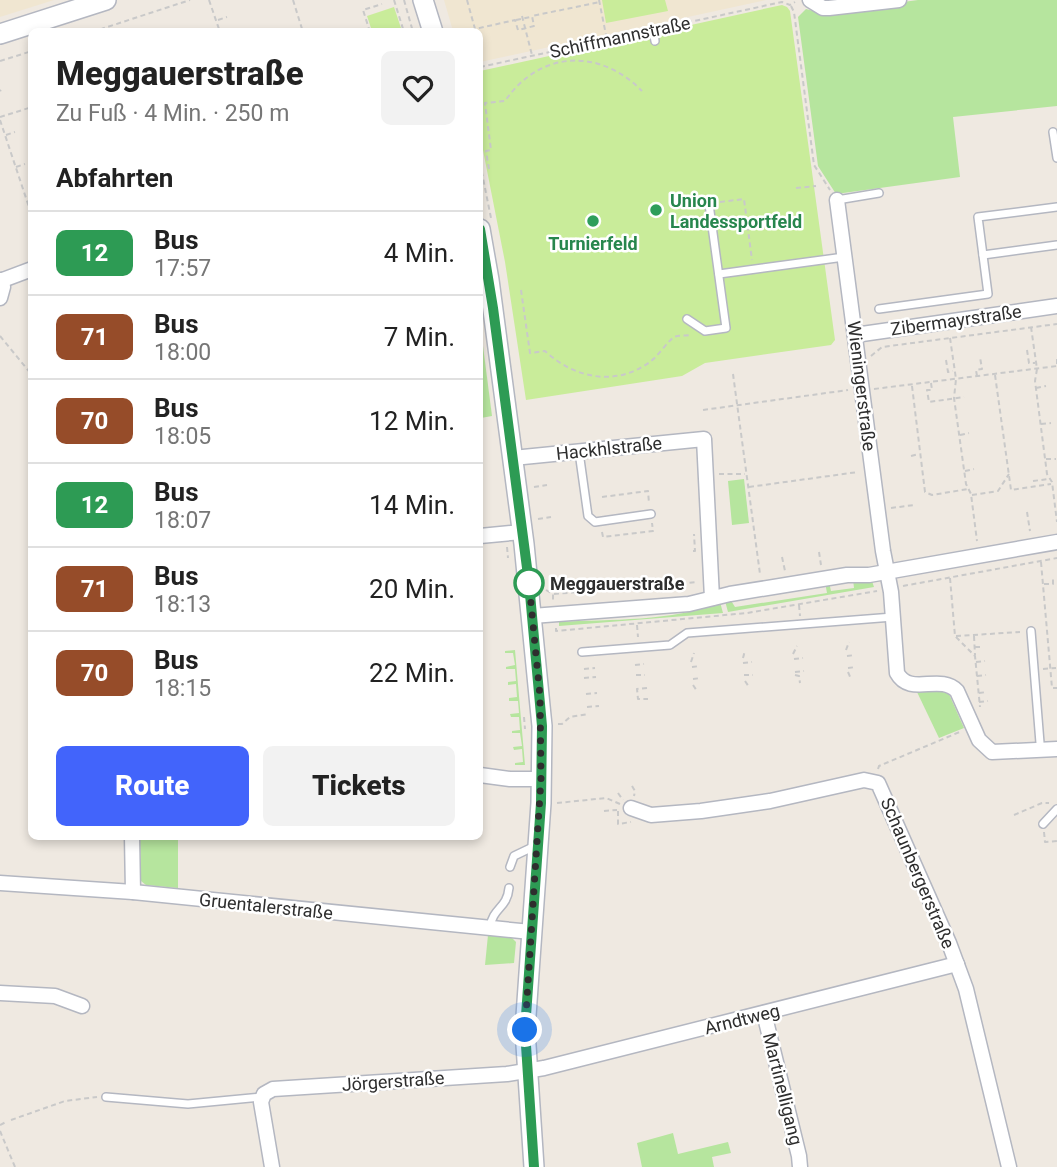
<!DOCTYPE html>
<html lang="de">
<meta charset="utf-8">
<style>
:root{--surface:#fff;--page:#f2f2f2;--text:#222;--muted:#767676;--line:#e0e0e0;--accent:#4264fb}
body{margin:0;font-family:Roboto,sans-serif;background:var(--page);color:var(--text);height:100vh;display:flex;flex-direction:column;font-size:26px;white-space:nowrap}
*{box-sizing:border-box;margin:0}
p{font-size:23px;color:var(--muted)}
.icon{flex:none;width:38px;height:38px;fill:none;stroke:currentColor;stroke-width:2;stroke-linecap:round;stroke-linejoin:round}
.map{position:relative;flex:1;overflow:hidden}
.panel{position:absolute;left:28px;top:28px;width:455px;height:812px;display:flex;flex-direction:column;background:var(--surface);border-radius:10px;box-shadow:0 4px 10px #0003}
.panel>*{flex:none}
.badge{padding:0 14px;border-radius:10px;font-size:24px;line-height:46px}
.you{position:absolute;width:35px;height:35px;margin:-18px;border:5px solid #fff;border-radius:50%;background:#1a73e8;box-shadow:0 0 0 10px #1a73e833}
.map>.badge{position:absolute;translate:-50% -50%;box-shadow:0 0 0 4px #fff}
h2{padding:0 28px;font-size:26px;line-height:63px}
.round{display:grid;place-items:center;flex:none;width:74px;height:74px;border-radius:10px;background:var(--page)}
.headline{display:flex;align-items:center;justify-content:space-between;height:119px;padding:0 28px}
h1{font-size:33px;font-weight:800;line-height:52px}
.button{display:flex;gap:14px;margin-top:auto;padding:14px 28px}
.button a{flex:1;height:80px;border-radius:10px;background:var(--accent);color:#fff;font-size:28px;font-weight:800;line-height:80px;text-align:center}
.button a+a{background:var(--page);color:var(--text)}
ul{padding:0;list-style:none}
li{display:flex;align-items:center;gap:21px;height:84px;padding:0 28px;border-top:2px solid var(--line)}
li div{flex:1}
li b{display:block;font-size:26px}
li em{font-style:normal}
li .badge{min-width:77px;font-weight:700;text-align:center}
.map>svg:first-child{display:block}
.education{fill:#f0e6d1}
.green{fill:#b6e59e}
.pitch{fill:#c9ec9a}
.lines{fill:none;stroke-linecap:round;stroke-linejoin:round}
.service-casing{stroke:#b4b7c1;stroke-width:10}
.minor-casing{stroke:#b4b7c1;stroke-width:17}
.secondary-casing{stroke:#b4b7c1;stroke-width:22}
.path{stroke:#c9c9c9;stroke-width:2;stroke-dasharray:5 3.5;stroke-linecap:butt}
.service{stroke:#fff;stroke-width:7}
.minor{stroke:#fff;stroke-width:14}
.secondary{stroke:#fff;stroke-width:19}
.line-casing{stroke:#fff;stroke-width:16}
.line{stroke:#2d9b54;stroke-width:10}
.walk{stroke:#2e2e2e;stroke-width:7;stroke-dasharray:0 12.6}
.leisure-dot{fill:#2e9e5b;stroke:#fff;stroke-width:2.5}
.stop-dot{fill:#fff;stroke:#2d9b54;stroke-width:3.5}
.labels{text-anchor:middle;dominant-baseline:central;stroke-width:5;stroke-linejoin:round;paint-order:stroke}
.street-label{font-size:18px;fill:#2e2e2e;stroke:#fff}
.leisure-label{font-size:18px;font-weight:bold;fill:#27864d;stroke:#fff;text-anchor:start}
.stop-label{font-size:18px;font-weight:bold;fill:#2e2e2e;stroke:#fff;text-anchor:start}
</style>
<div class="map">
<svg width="1057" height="1167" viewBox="0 0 1057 1167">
<rect width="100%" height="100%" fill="#efe9e1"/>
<g class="education">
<path d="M0,0h54l-54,17z"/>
<path d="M444,0h322l-286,62v-30l-27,-1z"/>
</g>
<g class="green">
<path d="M918,0h139v106l-104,11 7,60 -124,17 -18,-28 -20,-149 8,-8 15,4z"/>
<path d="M480,323l12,93 -11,2 -1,-12z"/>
<path d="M744,479l5,44 -17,2 -4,-44z"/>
<path d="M853,579l19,2 2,6 -146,25 -3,-11 5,-2 5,8 92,-14 -2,-11h4l2,9 23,-3z"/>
<path d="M720,602l3,11 -164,13v-4c51,-3 114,0 161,-20z"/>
<path d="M515,650l10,115h-10v-2l8,-1 -1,-13 -8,1 -1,-3 9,-1 -2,-13h-8v-2l8,-1 -1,-13h-8l-1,-3 9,-1 -1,-12h-9v-3l8,-1 -1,-13 -8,1v-3l8,-1 -1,-12h-9v-2l9,-2 -2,-12h-8v-2z"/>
<path d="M937,690l12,4 15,34 -25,10 -22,-46z"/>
<path d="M140,837h38v51l-32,-3 -5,-4z"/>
<path d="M488,935l24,3 4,4 -2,21 -29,2z"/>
<path d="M673,1133l5,21 50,-12 3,11 -19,4 2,10h-72l-5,-24z"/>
</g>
<g class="pitch">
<path d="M602,0h63l3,11 -62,12z"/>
<path d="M782,5l5,2 3,4 45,329 -4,5 -126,18 -23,13 -156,24 -21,-138 -25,-127v-64z"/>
<path d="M394,7l8,24h-30l-5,-15z"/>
</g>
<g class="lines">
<defs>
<g id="service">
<path d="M653,30l2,11"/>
<path d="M1053,132l4,26"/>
<path d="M837,200l42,-7"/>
<path d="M983,255l74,-10"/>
<path d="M719,274l125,-17"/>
<path d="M879,309l109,-15 -10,-77 79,-10"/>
<path d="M687,319l18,12 21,-3 -17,-124"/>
<path d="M579,452l9,64 7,6 56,-8"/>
<path d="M1031,631l9,112"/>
<path d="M582,652l88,-7 17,-12 206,-16"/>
<path d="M1043,824l14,-15"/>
<path d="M510,867l4,-11 23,-11"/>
<path d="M490,927c3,-20 17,-18 19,-39"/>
<path d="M106,1097l82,7 74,-7"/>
</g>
<g id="minor">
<path d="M810,0l13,8h6l70,-8"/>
<path d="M837,200l46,351 8,41 6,81c13,24 43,0 60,18l22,49 13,12 65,-3"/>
<path d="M0,281l32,-12"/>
<path d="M0,298l3,-11 -2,-7"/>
<path d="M855,335l202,-29"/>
<path d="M513,458l191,-19 8,159"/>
<path d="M480,536l42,-4"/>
<path d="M532,616l157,-12 41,-10 117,-19h22l188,-33"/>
<path d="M480,775l30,4h31"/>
<path d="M631,808l20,7 50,-4 69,-10 94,-21 14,3 71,160 17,46 43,178"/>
<path d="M132,836l1,56"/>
<path d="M0,883l133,9 398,40"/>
<path d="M0,993l55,3 27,10"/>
<path d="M764,1013l35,143 1,11"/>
<path d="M272,1167l-11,-65 3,-8 9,-5 234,-15 37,-6 413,-104"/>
</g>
<g id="secondary">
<path d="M423,0l10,32"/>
<path d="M0,34l106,-34"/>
<path d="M480,229l9,51 35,264 18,182 -1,77 -16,227 9,137"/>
</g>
</defs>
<use href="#service" class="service-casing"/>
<use href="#minor" class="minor-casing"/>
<use href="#secondary" class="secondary-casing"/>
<g class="path">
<path d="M209,0l11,32"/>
<path d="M293,0l10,32"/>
<path d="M394,0l10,32"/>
<path d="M404,0l9,32"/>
<path d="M467,0l8,29 40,-9 3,10 16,-4 -2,-10 68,-14"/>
<path d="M599,0l8,40"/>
<path d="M791,6l3,6 20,153 16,25"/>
<path d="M522,16l10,39"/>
<path d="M218,20l9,-3"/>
<path d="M516,20l15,-3"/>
<path d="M662,28l120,-26 8,3 5,-3"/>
<path d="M92,32l98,-32"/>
<path d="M370,32l-7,-22 19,-6"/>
<path d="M0,61l32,-10"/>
<path d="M480,67l163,-35"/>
<path d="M0,91l1,-1"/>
<path d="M0,117l32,-10"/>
<path d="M0,120l32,96"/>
<path d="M6,135l9,-3"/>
<path d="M480,163l11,55"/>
<path d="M16,167l9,-3"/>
<path d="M489,169l-3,-18 5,-1 -6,-47 20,-2c35,-51 95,-53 137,-10"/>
<path d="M796,188l20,-2"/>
<path d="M720,202l24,-3 8,61"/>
<path d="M521,290l9,63 15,-2c30,28 72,36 106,10 7,-5 18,-21 23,-24 5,-2 12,-1 17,-2"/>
<path d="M1031,327l6,42 -2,12 12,93 5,8 5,40"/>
<path d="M0,336l32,39"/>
<path d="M950,338l6,41 -2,19 12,86 5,10 6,47"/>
<path d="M1027,350l2,13h6"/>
<path d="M871,356l11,-9 175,-23"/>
<path d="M1057,359v5"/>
<path d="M946,360l2,12 5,-1"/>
<path d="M733,374l27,200"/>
<path d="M995,375l16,115 40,-6"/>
<path d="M977,376l-1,-6 6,-1 -2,-12"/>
<path d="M931,383l1,7h-5l2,12 35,-5"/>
<path d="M912,386l13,106 7,3 36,-6"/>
<path d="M1036,388l10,-2"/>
<path d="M874,389l183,-23"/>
<path d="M703,410l145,-20"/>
<path d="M1041,424l10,-1"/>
<path d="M960,435l9,-2"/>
<path d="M911,456l8,-2"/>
<path d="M1046,459h10"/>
<path d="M965,471l9,-2"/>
<path d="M719,474h26"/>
<path d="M1033,481l16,-2"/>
<path d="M534,487l13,-2"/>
<path d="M749,487l109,-15"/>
<path d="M972,495l26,-4 11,-17"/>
<path d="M602,497l46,-6 1,12"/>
<path d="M891,508l23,-3"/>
<path d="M1027,512l3,19"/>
<path d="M538,519l13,-2"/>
<path d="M602,532l1,5 50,-6 -1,-8"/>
<path d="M507,547l1,11"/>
<path d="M693,551h2l-1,-17"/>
<path d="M819,552l2,13"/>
<path d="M782,557l3,14"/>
<path d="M1041,562l11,126h5"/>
<path d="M950,578l5,58 20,20 5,51"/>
<path d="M1044,584h9v-5"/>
<path d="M903,586l154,-28"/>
<path d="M649,588l15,4"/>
<path d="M546,590l7,4v7"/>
<path d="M554,594l144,-12"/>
<path d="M799,605l1,11"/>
<path d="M637,625l1,12"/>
<path d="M556,628v3l191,-18 130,-22"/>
<path d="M956,636l64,-4"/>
<path d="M974,636l1,19"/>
<path d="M975,647h8"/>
<path d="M846,650l3,-8"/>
<path d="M793,654l4,-8"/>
<path d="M847,656l8,-1"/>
<path d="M743,658l2,-8"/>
<path d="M794,659l9,-1"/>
<path d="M691,662l3,-9"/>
<path d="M976,662l9,-1"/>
<path d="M743,663l9,-1"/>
<path d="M635,665l9,-1"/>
<path d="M692,667l8,-1"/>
<path d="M848,668l8,-1"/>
<path d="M584,669l11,-1"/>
<path d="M1043,669l13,-1"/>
<path d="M795,672l9,-1"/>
<path d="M848,672l3,7"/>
<path d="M636,675h9"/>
<path d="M744,675h9"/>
<path d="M795,675l4,1 1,7"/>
<path d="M977,676l9,-1"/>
<path d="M584,678l12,-1"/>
<path d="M693,679l8,-1"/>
<path d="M745,681l4,6"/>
<path d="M693,685l4,6"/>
<path d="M647,688l-10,1 1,10h10"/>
<path d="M979,693l8,-1"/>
<path d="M586,694l11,-1"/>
<path d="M979,702l9,-1"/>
<path d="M587,707l12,-1"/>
<path d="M524,717l1,12"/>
<path d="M558,724h4l8,-7 18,-3"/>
<path d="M878,769l1,-3 83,-35"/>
<path d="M632,786l3,5 -1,5"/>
<path d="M618,793l5,7"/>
<path d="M557,803l49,-5 14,6"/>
<path d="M604,811l13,-1"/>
<path d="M618,811v13l13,-2"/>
<path d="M1014,815l28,-12h7"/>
<path d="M1044,832l1,10 12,-1"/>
<path d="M11,1120l54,-19 32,-4"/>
<path d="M0,1125l6,-3"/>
<path d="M0,1131l15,36"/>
</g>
<use href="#service" class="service"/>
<use href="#minor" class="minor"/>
<use href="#secondary" class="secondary"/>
</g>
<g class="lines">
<defs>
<path id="line" d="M480,229l13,79 36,275 13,143 -1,77 -16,227 9,137"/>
</defs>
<use href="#line" class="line-casing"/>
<use href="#line" class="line"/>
<path class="walk" d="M525,1030l16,-251 -1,-83 -11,-113"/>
</g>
<g class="leisure-dot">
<circle cx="656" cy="210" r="7"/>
<circle cx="593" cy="221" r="7"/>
</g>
<circle class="stop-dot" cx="529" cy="583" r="14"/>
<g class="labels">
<g class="street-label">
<text transform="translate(620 37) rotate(-12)">Schiffmannstraße</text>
<text transform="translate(956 320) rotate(-8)">Zibermayrstraße</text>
<text transform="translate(862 386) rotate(83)">Wieningerstraße</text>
<text transform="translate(609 448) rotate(-6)">Hackhlstraße</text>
<text transform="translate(918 873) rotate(67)">Schaunbergerstraße</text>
<text transform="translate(266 906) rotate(6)">Gruentalerstraße</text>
<text transform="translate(742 1019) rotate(-14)">Arndtweg</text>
<text transform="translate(393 1081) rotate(-4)">Jörgerstraße</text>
<text transform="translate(783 1089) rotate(76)">Martinelligang</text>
</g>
<g class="leisure-label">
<text x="670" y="200">Union<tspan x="670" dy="21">Landessportfeld</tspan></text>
<text x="593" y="243" text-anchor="middle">Turnierfeld</text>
</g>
<g class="stop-label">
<text x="550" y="583">Meggauerstraße</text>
</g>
</g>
</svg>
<div class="you" style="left:525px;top:1030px"></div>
<section class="panel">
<div class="headline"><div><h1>Meggauerstraße</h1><p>Zu Fuß · 4 Min. · 250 m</p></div><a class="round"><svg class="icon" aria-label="heart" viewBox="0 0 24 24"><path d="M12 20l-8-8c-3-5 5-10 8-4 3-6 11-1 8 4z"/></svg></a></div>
<h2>Abfahrten</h2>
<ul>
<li><span class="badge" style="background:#2d9b54;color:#fff">12</span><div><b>Bus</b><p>17:57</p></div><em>4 Min.</em></li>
<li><span class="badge" style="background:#964c29;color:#fff">71</span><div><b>Bus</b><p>18:00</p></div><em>7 Min.</em></li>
<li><span class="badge" style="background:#964c29;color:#fff">70</span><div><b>Bus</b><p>18:05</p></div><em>12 Min.</em></li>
<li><span class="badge" style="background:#2d9b54;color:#fff">12</span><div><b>Bus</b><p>18:07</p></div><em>14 Min.</em></li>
<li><span class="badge" style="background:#964c29;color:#fff">71</span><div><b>Bus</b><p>18:13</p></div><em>20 Min.</em></li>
<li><span class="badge" style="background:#964c29;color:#fff">70</span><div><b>Bus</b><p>18:15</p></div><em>22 Min.</em></li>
</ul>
<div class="button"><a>Route</a><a>Tickets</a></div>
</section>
</div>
